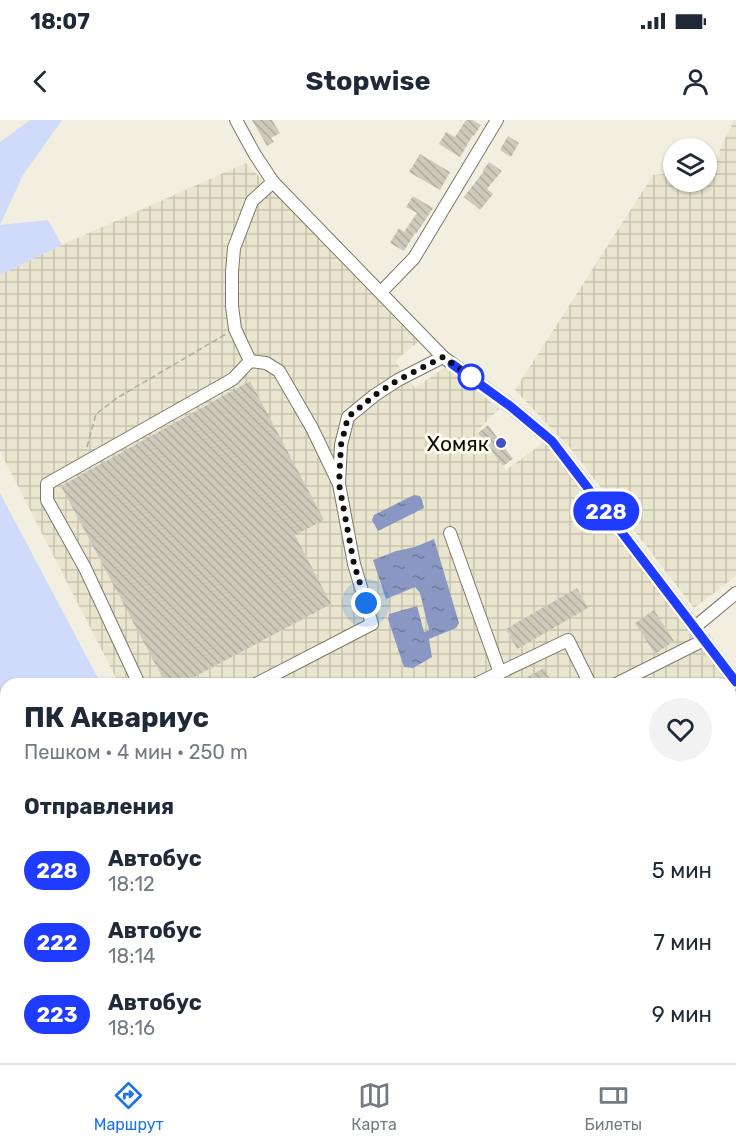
<!DOCTYPE html>
<html lang="ru">
<meta charset="utf-8">
<style>
:root{--surface:#fff;--page:#f2f2f3;--text:#1f2937;--muted:#747a83;--line:#e0e1e3;--accent:#1a73e8}
body{margin:0;font-family:Rubik,sans-serif;background:var(--page);color:var(--text);height:100vh;display:flex;flex-direction:column;font-size:22px;white-space:nowrap}
*{box-sizing:border-box;margin:0}
p{font-size:20px;color:var(--muted)}
.icon{flex:none;width:33px;height:33px;fill:none;stroke:currentColor;stroke-width:2;stroke-linecap:round;stroke-linejoin:round}
.map{position:relative;flex:1;overflow:hidden}
.details{position:absolute;left:0px;top:558px;width:736px;height:386px;display:flex;flex-direction:column;background:var(--surface);border-radius:18px 18px 0 0;box-shadow:0 2px 4px #0004}
.details>*{flex:none}
.badge{padding:0 12px;border-radius:20px;font-size:21px;line-height:39px}
.tools{position:absolute;left:663px;top:18px;display:grid;gap:12px}
.tools a{display:grid;place-items:center;width:54px;height:54px;border-radius:50%;background:var(--surface);box-shadow:0 2px 4px #0004;font-size:30px}
.you{position:absolute;width:30px;height:30px;margin:-15px;border:4px solid #fff;border-radius:50%;background:#1a73e8;box-shadow:0 0 0 9px #1a73e833}
.map>.badge{position:absolute;translate:-50% -50%;box-shadow:0 0 0 3px #fff}
h2{padding:0 24px;font-size:22px;line-height:54px}
.round{display:grid;place-items:center;flex:none;width:63px;height:63px;border-radius:32px;background:var(--page)}
.headline{display:flex;align-items:center;justify-content:space-between;height:102px;padding:0 24px}
h1{font-size:28px;font-weight:700;line-height:45px}
ul{padding:0;list-style:none}
li{display:flex;align-items:center;gap:18px;height:72px;padding:0 24px}
li div{flex:1}
li b{display:block;font-size:22px}
li em{font-style:normal}
li .badge{min-width:66px;font-weight:700;text-align:center}
.status{display:flex;justify-content:space-between;align-items:center;height:42px;padding:0 30px;background:var(--surface);direction:ltr}
.status svg{height:16px;fill:currentColor}
header{display:flex;justify-content:space-between;align-items:center;height:78px;padding:0 24px;background:var(--surface);font-size:27px;font-weight:700}
.dock{display:flex;justify-content:space-around;align-items:center;height:84px;border-top:2px solid var(--line);background:var(--surface);font-size:16px;color:var(--muted)}
.dock a{display:grid;justify-items:center;gap:3px}
.dock .on{color:var(--accent)}
.map>svg:first-child{display:block}
.built{fill:#e9e5ce}
.industrial{fill:url(#industrial-grid)}
.green{fill:#d0dafa}
.water{fill:url(#water-ripples)}
.building{fill:url(#building-back-hatch)}
.lines{fill:none;stroke-linecap:round;stroke-linejoin:round}
.minor-casing{stroke:#7c796c;stroke-width:14}
.path{stroke:#aeaca0;stroke-width:1.5;stroke-dasharray:6 3;stroke-linecap:butt}
.minor{stroke:#fff;stroke-width:12}
.line-casing{stroke:#fff;stroke-width:14}
.line{stroke:#1f3bff;stroke-width:9}
.walk{stroke:#100f0a;stroke-width:6;stroke-dasharray:0 10.8}
.stop-dot{fill:#fff;stroke:#1f3bff;stroke-width:3}
.poi-dot{fill:#4051c5;stroke:#fffcf0;stroke-width:2}
.labels{text-anchor:middle;dominant-baseline:central;stroke-width:6;stroke-linejoin:round;paint-order:stroke}
.poi-label{font-size:21px;fill:#100f0a;stroke:#fffcf0;text-anchor:end}
</style>
<div class="status"><b>18:07</b><svg viewBox="0 0 49 12"><path d="M0 12V9h3v3zM5 12V6h3v6zM10 12V3h3v9zM15 12V0h3v12zM26 1h20v11H26zM47 4h2v5h-2z"/></svg></div>
<header><svg class="icon" aria-label="back" viewBox="0 0 24 24"><path d="M15 5l-7 7 7 7"/></svg>Stopwise<svg class="icon" aria-label="person" viewBox="0 0 24 24"><circle cx="12" cy="8" r="4"/><path d="M4 21q1-7 8-7t8 7"/></svg></header>
<div class="map">
<svg width="736" height="943" viewBox="0 0 736 943">
<defs>
<pattern id="industrial-grid" width="8" height="8" patternUnits="userSpaceOnUse" patternTransform="scale(1.5)"><rect width="8" height="8" fill="#e9e5ce"/><path d="M0 4h8M4 0v8" fill="none" stroke="#c7c3b0"/></pattern>
<pattern id="water-ripples" width="26" height="14" patternUnits="userSpaceOnUse" patternTransform="scale(1.5)"><rect width="26" height="14" fill="#8a97c3"/><path d="M2 4q2-2 4 0t4 0M15 11q2-2 4 0t4 0" fill="none" stroke="#6f7a9d"/></pattern>
<pattern id="building-back-hatch" width="6" height="6" patternUnits="userSpaceOnUse" patternTransform="scale(1.5)"><rect width="6" height="6" fill="#cdcabb"/><path d="M-1 5l2 2M0 0l6 6M5-1l2 2" fill="none" stroke="#afac9f"/></pattern>
</defs>
<rect width="100%" height="100%" fill="#f2efe0"/>
<path class="built" d="M736,797v146h-177l-3,-5h174v-137z"/>
<g class="industrial">
<path d="M734,0h2v456l-42,32 -123,-159 -56,-59 138,-215 20,-2 1,9h32l1,-11h3z"/>
<path d="M246,43l172,179 -23,19 20,27 32,-22 52,43 -22,22 29,39 40,-29 70,91 88,119 32,38v211l-5,3 -1,-219h-611l-119,-233v-176l62,-30z"/>
<path d="M272,938h134l-12,5h-120z"/>
<path d="M453,938h103l3,5h-118z"/>
</g>
<g class="green">
<path d="M30,0h32l-39,55 -23,50 48,-5 14,25 -62,30v-133z"/>
<path d="M0,373l101,191h-95v374h240l2,5h-248z"/>
</g>
<g class="water">
<path d="M414,375l6,1 2,4 2,8 -46,23 -6,-11 2,-5z"/>
<path d="M434,419l25,84 -3,5 -27,11 3,18 -19,11 -9,-1 -16,-48 1,-5 28,-8 7,26 5,-2 -9,-37 -5,-6 -29,12 -13,-39 23,-9 19,-4z"/>
</g>
<g class="building">
<path d="M252,0h20l8,13 -9,5 3,4 -7,4z"/>
<path d="M466,0h6l9,5 -7,11 -1,-1 -13,22 -21,-13 7,-12 9,5z"/>
<path d="M508,16l11,7 -8,14 -11,-7z"/>
<path d="M420,34l30,18 -10,18 -31,-18z"/>
<path d="M489,42l13,9 -15,18 6,5 -13,16 -16,-13 20,-26 -1,-1z"/>
<path d="M413,76l20,12 -17,26 -1,-1 -11,18 -14,-8 9,-15 5,4 13,-19 -11,-6z"/>
<path d="M250,261l74,139 -29,15 36,69 -150,80h-15l-105,-198z"/>
<path d="M488,305l25,34 -10,7 -25,-33z"/>
<path d="M577,468l11,20 -71,41 -11,-20z"/>
<path d="M654,490l20,31 -19,13 -20,-31z"/>
<path d="M544,548l8,16h-38z"/>
</g>
<g class="lines">
<defs>
<g id="minor">
<path d="M236,0l18,33 19,29 170,175 67,49 42,35 184,241"/>
<path d="M381,172l33,-34 83,-138"/>
<path d="M250,241l16,2 13,8 33,57 26,54"/>
<path d="M450,413l50,140"/>
<path d="M695,507l41,-34"/>
<path d="M139,564l-54,-116 -38,-68v-16l186,-105 17,-18 -15,-32 -3,-23v-34l2,-24 18,-47 21,-19"/>
<path d="M256,564l116,-60 -18,-60 -15,-80 2,-39 7,-28 27,-22 23,-15 45,-23"/>
<path d="M476,564l92,-44 22,44"/>
<path d="M616,564l88,-44"/>
<path d="M730,711l6,-2"/>
<path d="M730,806l6,-4"/>
<path d="M463,938l3,5"/>
<path d="M422,943l11,-5"/>
</g>
</defs>
<use href="#minor" class="minor-casing"/>
<g class="path">
<path d="M87,327l9,-33 21,-16 109,-64"/>
<path d="M730,840l6,-2"/>
<path d="M736,882c-3,5 -4,9 0,15"/>
</g>
<use href="#minor" class="minor"/>
</g>
<g class="lines">
<defs>
<path id="line" d="M452,244l58,42 42,35 184,241"/>
</defs>
<use href="#line" class="line-casing"/>
<use href="#line" class="line"/>
<path class="walk" d="M366,483l-12,-39 -15,-80 2,-39 7,-28 27,-22 23,-15 45,-23 34,24 -6,-4"/>
</g>
<circle class="stop-dot" cx="471" cy="257" r="12"/>
<circle class="poi-dot" cx="501" cy="323" r="6"/>
<g class="labels">
<g class="poi-label">
<text x="489" y="323">Хомяк</text>
</g>
</g>
</svg>
<div class="tools">
<a><svg class="icon" aria-label="layers" viewBox="0 0 24 24"><path d="M12 4l9 5-9 5-9-5zM3 14l9 5 9-5"/></svg></a>
</div>
<div class="you" style="left:366px;top:483px"></div>
<b class="badge" style="left:606px;top:391px;background:#1f3bff;color:#fff">228</b>
<section class="details">
<div class="headline"><div><h1>ПК Аквариус</h1><p>Пешком · 4 мин · 250 m</p></div><a class="round"><svg class="icon" aria-label="heart" viewBox="0 0 24 24"><path d="M12 20l-8-8c-3-5 5-10 8-4 3-6 11-1 8 4z"/></svg></a></div>
<h2>Отправления</h2>
<ul>
<li><span class="badge" style="background:#1f3bff;color:#fff">228</span><div><b>Автобус</b><p>18:12</p></div><em>5 мин</em></li>
<li><span class="badge" style="background:#1f3bff;color:#fff">222</span><div><b>Автобус</b><p>18:14</p></div><em>7 мин</em></li>
<li><span class="badge" style="background:#1f3bff;color:#fff">223</span><div><b>Автобус</b><p>18:16</p></div><em>9 мин</em></li>
</ul>
</section>
</div>
<nav class="dock">
<a class="on"><svg class="icon" aria-label="directions" viewBox="0 0 24 24"><path d="M12 3l9 9-9 9-9-9zM9 14v-3h6M13 9l2 2-2 2"/></svg>Маршрут</a>
<a><svg class="icon" aria-label="map" viewBox="0 0 24 24"><path d="M3 6l6-2 6 2 6-2v14l-6 2-6-2-6 2zM9 4v14M15 6v14"/></svg>Карта</a>
<a><svg class="icon" aria-label="tickets" viewBox="0 0 24 24"><path d="M3 7h18v10H3zM15 7v10"/></svg>Билеты</a>
</nav>
